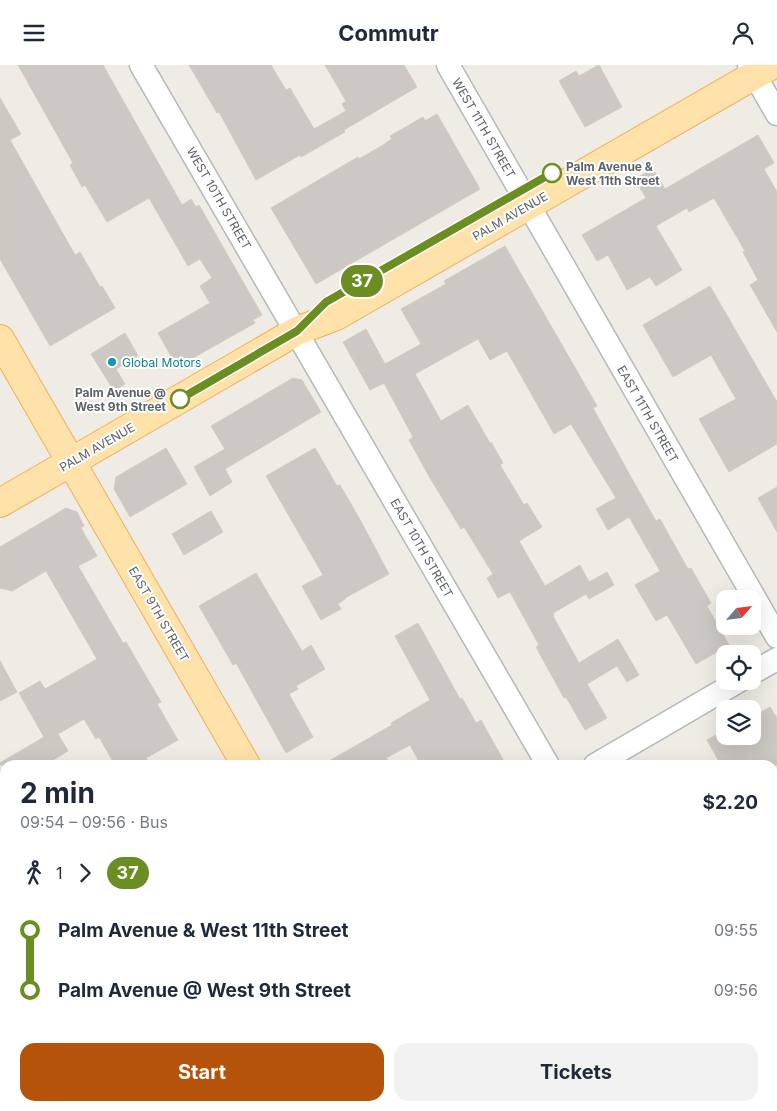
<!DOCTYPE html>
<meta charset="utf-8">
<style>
:root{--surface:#fff;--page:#f2f2f3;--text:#1f2937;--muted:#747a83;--accent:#b45309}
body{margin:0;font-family:Inter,sans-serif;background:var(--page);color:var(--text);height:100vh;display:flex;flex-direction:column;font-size:19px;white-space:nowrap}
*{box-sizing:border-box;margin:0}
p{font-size:16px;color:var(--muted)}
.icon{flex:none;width:28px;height:28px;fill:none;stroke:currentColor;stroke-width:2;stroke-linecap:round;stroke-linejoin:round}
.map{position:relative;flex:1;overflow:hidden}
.sheet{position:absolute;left:0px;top:695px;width:778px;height:351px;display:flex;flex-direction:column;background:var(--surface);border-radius:15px 15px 0 0;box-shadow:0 5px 20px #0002}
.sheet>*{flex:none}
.badge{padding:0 10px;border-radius:16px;font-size:18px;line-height:32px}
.needle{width:32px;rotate:62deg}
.fabs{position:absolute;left:716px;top:525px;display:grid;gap:10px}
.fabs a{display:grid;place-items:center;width:45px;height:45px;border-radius:10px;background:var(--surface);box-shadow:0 5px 20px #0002;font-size:25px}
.map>.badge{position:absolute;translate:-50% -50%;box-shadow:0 0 0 2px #fff}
.legs{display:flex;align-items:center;gap:8px;height:55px;padding:0 20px;font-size:16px}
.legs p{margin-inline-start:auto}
.head{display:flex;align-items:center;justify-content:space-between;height:85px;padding:0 20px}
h1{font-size:28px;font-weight:700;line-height:38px}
.cta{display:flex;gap:10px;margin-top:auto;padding:10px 20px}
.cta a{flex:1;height:58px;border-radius:15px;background:var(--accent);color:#fff;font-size:20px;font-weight:700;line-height:58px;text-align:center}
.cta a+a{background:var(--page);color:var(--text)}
ul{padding:0 20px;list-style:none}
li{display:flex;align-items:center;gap:18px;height:60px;font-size:19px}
li i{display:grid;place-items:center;width:8px;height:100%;margin:0 6px;background:currentColor}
li i::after{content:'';width:12px;height:12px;margin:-6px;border:4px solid;border-radius:50%;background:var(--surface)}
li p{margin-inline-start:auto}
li:first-child i{background:linear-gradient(#0000 50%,currentColor 0)}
li:last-child i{background:linear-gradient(currentColor 50%,#0000 0)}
header{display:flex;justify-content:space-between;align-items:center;height:65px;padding:0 20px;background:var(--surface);font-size:22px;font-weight:700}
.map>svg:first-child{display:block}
.building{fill:#ccc8c4;stroke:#d4ccc3}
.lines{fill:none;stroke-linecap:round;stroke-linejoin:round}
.minor-casing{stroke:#b5b9bc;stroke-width:25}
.major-casing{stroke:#f5ad58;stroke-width:30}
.minor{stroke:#fff;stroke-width:22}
.major{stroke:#ffe2aa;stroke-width:28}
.line-1-casing{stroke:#fff;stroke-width:11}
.line-1{stroke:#6b8e23;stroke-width:8}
.stop-1-dot{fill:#fff;stroke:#6b8e23;stroke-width:2.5}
.culture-dot{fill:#0f9aa8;stroke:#fff;stroke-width:2}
.labels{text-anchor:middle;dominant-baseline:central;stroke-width:4;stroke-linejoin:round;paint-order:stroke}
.street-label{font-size:12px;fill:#5c6266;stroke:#fff}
.stop-label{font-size:12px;font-weight:bold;fill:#5c6266;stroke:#fff;text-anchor:start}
.culture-label{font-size:12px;fill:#0d838f;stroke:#fff;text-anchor:start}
</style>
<header><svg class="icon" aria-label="menu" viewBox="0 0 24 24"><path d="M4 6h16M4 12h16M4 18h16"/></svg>Commutr<svg class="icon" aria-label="person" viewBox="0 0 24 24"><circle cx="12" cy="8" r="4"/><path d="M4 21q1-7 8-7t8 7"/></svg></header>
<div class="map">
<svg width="777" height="1046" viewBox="0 0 777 1046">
<rect width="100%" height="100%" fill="#efebe5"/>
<g class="building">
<path d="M18,0h85l79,140 9,-6 5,8 3,-2 63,110 -9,5 2,3 -69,39 -1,-2 -9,5 -18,-32 52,-30 -10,-17 12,-8 -12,-19 -12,7 -39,-68 -42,24 -22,-37 -3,2 -12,-22 3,-2z"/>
<path d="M189,0h82l15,25 4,-2 24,41 32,-18 -4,-7 4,-3 -21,-36h79l13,22 -73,43 1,2 -44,25 -1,-2 -44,25 -37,-68 -2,1z"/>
<path d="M599,0l23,42 -37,20 -26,-46 17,-10 3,5z"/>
<path d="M0,33l21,36 -11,6 65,115 5,-3 20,35 2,-1 13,22 -65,38 -50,-87z"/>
<path d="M437,49l43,75 -164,95 -45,-76 87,-51 1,2 24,-14 9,-6 -2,-3 33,-19 2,4z"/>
<path d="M758,70l16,28 -10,6 13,23v140l-27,-47 8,-5 -15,-28 2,-1 -31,-53 -25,14 -2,-4 -31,18 26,44 -26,16 -6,-9 -23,13 -19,-35 -11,6 -15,-26 64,-37 -11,-19 18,-10 12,20z"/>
<path d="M505,181l72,125 20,35 -4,2 39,71 24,42 4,-2 28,50 3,-1 20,35 -4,3 22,39 -33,19 -29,-49 -11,6 -21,-36 25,-14 -31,-54 -21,13 -12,-21 20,-11 -45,-74 -17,10 -47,-83 -17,9 -12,-21 -63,35 26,47 27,-16 22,38 1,-1 12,21 -3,2 24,40 3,-2 15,24 -23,14 26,45 35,-21 9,17 18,-10 7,13 -25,14 -3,-5 -33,19 1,2 -1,1 26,47 39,-24 21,36 -12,7 -10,-16 -30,18 20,34 -22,12 -19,-33 -2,1 -28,-51 3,-2 -29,-53 -12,6 -11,-20 6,-4 -29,-47 -3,2 -31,-51 -21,-38 4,-3 -29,-54 -14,7 -27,-48 23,-13 19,35 36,-20 -20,-35 45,-25 -2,-3z"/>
<path d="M710,221l67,116v42l-48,28 -30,-53 37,-20 -25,-44 -38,22 -30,-52z"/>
<path d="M125,268l13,23 -22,13 9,15 -11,7 -23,-37z"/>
<path d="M293,313l9,2 19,32 -96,57 7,13 -22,14 -16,-29 31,-18 -14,-23z"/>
<path d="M166,383l21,36 -57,33 -16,-28 2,-12z"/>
<path d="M315,383l22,38 3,-1 18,31 31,58 -44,24v1l-7,5 3,5 -20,11 -19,-34 21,-11 -57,-99z"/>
<path d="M777,422v45l-19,-34z"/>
<path d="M66,443l11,4 7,14 -3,2 16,28 -19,10 45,77 3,-1 35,60 -4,2 21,36 -32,18 4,7h-35l-16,-28 -3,2 -12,-20 -26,15 10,17 -23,14h-45v-2l44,-26 -25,-44 21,-12 5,8 52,-30 -51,-88 -34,20 -12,-3v-41z"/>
<path d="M211,446l12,21 -39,23 -12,-21z"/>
<path d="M256,508l46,78 9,-6 14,24 -29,17 2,3 -9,5 24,43 -27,16 -50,-90 -3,2 -34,-59z"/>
<path d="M418,558l42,76 2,-1 14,25 5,-3 25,45h-85l-11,-20 -24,13 5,7h-69l70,-40 -1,-2 39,-23 -35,-64z"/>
<path d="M0,596l17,31 -17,9z"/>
<path d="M770,642l7,11v47h-56l-14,-25 18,-10v6h27v-19z"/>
</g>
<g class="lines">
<defs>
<g id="minor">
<path d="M141,0l407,700"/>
<path d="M448,0l329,572"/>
<path d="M749,0l28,49"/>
<path d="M752,608l25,-14"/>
<path d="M595,700l144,-84"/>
<path d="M0,803l5,8"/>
<path d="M138,1041l3,5"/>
<path d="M743,1041l3,5"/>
<path d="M0,1046l8,-5"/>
</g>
<g id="major">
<path d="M0,274l246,426"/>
<path d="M0,438l297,-172 39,-15 436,-251"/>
<path d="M443,1041l3,5"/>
</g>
</defs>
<use href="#minor" class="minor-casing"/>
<use href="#major" class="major-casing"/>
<use href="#minor" class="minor"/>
<use href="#major" class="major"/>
</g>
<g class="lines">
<defs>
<path id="line-1" d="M180,334l117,-68 29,-29 226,-129"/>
</defs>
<use href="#line-1" class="line-1-casing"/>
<use href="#line-1" class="line-1"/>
</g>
<g class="stop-1-dot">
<circle cx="552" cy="108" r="9"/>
<circle cx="180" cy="334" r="9"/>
</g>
<circle class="culture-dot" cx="112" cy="297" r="5"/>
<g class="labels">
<g class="street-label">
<text transform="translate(484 63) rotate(60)">WEST 11TH STREET</text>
<text transform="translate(219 133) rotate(60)">WEST 10TH STREET</text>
<text transform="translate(510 151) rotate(-30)">PALM AVENUE</text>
<text transform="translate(648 349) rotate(60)">EAST 11TH STREET</text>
<text transform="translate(97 382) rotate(-30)">PALM AVENUE</text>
<text transform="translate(422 483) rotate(60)">EAST 10TH STREET</text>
<text transform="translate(159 549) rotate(60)">EAST 9TH STREET</text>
</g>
<g class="stop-label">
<text x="566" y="101">Palm Avenue &amp;<tspan x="566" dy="14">West 11th Street</tspan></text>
<text x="166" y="327" text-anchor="end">Palm Avenue @<tspan x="166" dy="14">West 9th Street</tspan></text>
</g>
<g class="culture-label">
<text x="122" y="297">Global Motors</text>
</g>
</g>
</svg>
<div class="fabs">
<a><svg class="needle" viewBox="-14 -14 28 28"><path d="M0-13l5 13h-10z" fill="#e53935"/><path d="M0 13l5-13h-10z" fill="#747a83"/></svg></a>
<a><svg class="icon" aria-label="locate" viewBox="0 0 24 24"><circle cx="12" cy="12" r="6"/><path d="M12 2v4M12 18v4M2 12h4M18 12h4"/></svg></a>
<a><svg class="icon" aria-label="layers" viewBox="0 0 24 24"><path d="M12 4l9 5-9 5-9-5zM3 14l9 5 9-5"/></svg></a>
</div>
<b class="badge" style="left:362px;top:216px;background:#6b8e23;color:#fff">37</b>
<section class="sheet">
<div class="head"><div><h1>2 min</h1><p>09:54 – 09:56 · Bus</p></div><b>$2.20</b></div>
<div class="legs"><svg class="icon" aria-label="walk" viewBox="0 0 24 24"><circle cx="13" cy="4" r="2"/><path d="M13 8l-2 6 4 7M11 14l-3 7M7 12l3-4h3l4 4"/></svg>1<svg class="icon" aria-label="forward" viewBox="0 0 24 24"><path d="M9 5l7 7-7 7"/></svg><b class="badge" style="background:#6b8e23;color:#fff">37</b></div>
<ul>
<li><i style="color:#6b8e23"></i><b>Palm Avenue &amp; West 11th Street</b><p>09:55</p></li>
<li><i style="color:#6b8e23"></i><b>Palm Avenue @ West 9th Street</b><p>09:56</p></li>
</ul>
<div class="cta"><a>Start</a><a>Tickets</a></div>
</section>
</div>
